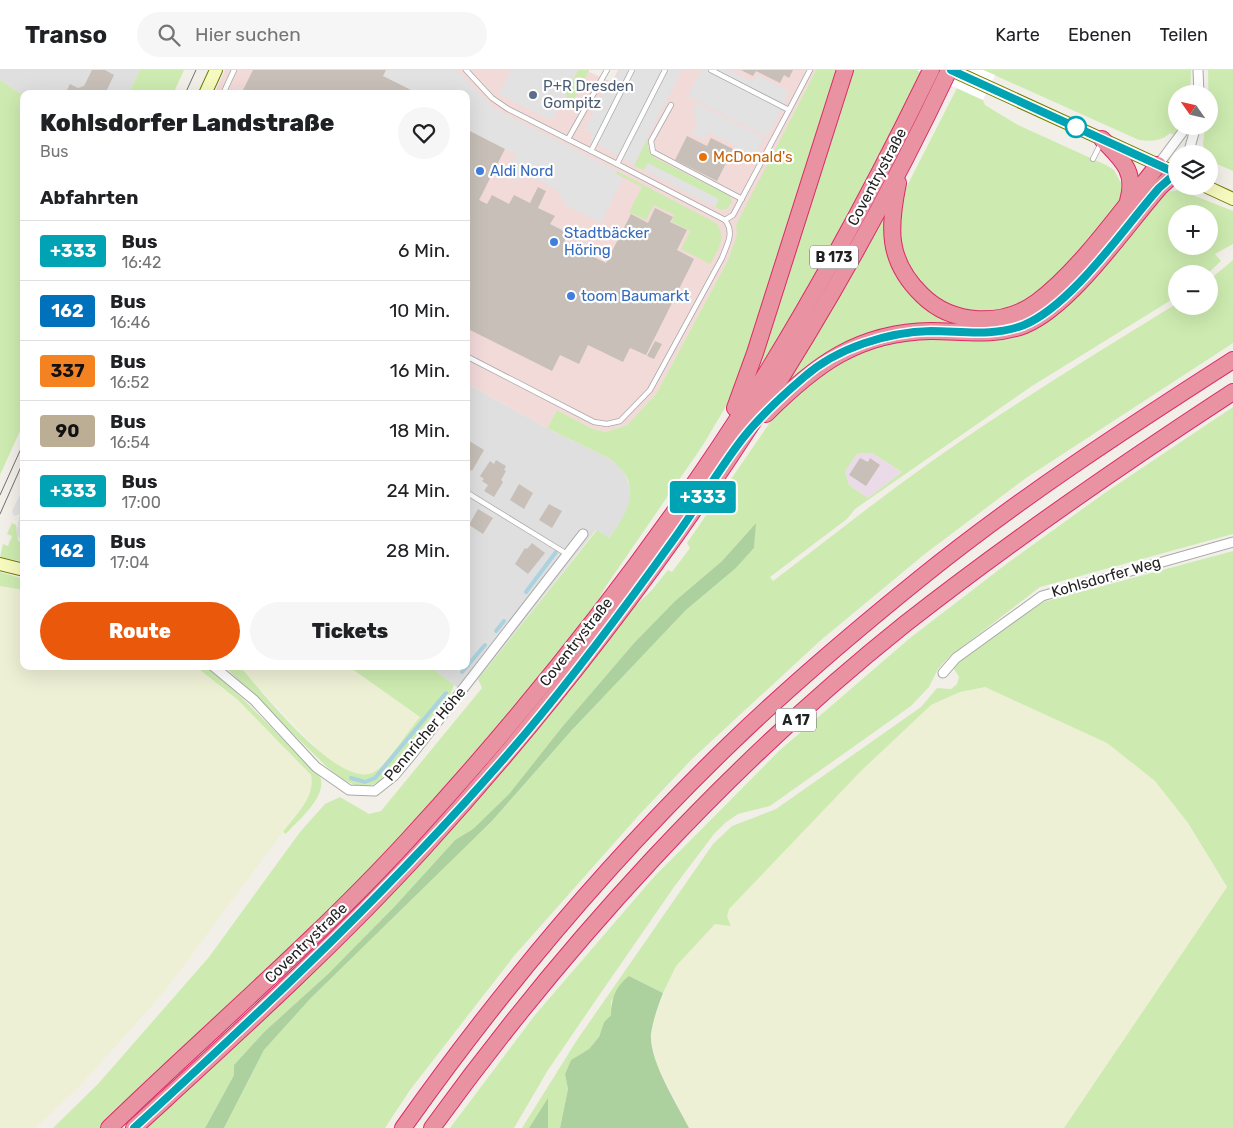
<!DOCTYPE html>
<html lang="de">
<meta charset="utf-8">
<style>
:root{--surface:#fff;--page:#f6f6f6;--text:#202124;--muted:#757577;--line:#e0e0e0;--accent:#ea580c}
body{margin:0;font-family:Rubik,sans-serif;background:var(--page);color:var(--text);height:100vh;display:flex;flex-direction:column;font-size:19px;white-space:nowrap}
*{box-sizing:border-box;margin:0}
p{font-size:16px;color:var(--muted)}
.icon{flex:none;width:28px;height:28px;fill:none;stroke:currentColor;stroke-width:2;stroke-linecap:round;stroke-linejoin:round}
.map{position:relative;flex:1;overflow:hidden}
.drawer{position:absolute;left:20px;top:20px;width:450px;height:580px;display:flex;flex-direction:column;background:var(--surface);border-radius:10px;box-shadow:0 5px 20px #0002}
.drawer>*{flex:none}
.badge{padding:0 10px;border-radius:4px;font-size:18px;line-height:32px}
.needle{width:32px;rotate:304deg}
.controls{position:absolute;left:1168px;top:15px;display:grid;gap:10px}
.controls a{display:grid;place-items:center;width:50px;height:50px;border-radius:50%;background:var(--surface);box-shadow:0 5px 20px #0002;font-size:25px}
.map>.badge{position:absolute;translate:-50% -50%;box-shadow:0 0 0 2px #fff}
h2{padding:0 20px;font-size:19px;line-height:45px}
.round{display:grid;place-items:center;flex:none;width:52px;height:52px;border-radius:26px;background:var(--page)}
.headline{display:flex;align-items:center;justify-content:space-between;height:85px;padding:0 20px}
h1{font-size:24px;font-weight:800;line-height:38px}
.cta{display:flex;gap:10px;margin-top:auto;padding:10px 20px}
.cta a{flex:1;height:58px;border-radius:30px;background:var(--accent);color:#fff;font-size:20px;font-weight:800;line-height:58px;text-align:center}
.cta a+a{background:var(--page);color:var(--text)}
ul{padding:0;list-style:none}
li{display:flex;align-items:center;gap:15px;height:60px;padding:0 20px;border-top:1px solid var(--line)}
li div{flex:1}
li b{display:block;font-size:19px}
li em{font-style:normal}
li .badge{min-width:55px;font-weight:700;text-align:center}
header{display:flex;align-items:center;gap:30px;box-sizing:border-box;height:70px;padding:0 25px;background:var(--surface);border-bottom:1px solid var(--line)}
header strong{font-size:24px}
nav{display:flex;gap:28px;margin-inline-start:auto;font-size:18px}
.search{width:350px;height:45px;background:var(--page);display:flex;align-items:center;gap:12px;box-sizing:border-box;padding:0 18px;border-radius:28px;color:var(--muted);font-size:19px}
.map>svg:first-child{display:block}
.residential{fill:#e0dfdf}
.commercial{fill:#f2dad9}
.industrial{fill:#ebdbe8}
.farmland{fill:#eef0d5}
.grass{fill:#cdebb0;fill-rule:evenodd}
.forest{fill:#add19e}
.parking{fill:#e2e2e2}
.pier{fill:#fff}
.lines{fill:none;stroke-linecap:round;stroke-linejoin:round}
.stream{stroke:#aad3df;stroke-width:4}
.building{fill:#c7bfb8}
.lane-casing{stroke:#a9a9a9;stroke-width:6}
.street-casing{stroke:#a9a9a9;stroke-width:11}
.secondary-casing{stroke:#707d05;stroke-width:14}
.highway-casing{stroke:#dc2a67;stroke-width:18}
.lane{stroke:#fff;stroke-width:4.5}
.street{stroke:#fff;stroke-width:9}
.secondary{stroke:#f7fabf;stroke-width:12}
.highway{stroke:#e892a2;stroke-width:16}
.tram{stroke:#707070;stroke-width:1}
.line-casing{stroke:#fff;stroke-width:11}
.line{stroke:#00a3b4;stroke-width:8}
.service-dot{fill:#5c6f8a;stroke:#fff;stroke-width:2}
.stop-dot{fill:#fff;stroke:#00a3b4;stroke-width:2.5}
.food-dot{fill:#e8710a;stroke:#fff;stroke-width:2}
.shop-dot{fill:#3f7fe0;stroke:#fff;stroke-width:2}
.labels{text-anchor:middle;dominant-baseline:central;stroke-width:4.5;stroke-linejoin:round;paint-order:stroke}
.shield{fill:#fff;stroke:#646464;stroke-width:1}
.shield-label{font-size:14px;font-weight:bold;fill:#222}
.service-label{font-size:15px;fill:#4e5e75;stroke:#fff;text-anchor:start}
.food-label{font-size:15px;fill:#c56008;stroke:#fff;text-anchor:start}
.shop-label{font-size:15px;fill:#366cbe;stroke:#fff;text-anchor:start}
.street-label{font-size:15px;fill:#222;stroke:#fff}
</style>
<header>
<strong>Transo</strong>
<div class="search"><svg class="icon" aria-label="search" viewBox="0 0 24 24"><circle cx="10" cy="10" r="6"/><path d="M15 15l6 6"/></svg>Hier suchen</div>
<nav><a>Karte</a><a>Ebenen</a><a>Teilen</a></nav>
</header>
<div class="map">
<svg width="1233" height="1058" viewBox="0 0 1233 1058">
<rect width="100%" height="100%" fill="#f2efe9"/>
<g class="residential">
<path d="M0,0h140l-12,24h-104v2l-24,-16z"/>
<path d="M466,313l81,45 63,31 9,7 6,9 5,12 1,11 -9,23 -14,18 -12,-9 -130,164 -37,-28h37z"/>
</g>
<path class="commercial" d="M225,0h364v2l23,10 6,-12h198l-48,93 -39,95 -73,136 -29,31 -22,7 -14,-4 -34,-18 -10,18 -81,-45v-289h-252z"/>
<path class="industrial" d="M872,383l30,19 -34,26 -19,-13 -4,-15 12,-16z"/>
<g class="farmland">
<path d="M0,516l24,4v76h171l43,34 73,75 2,10 -4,12 -144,194 -85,95 -45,42h-35z"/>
<path d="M238,596h110l72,51 -43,54 -12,4 -16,-3 -25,-16z"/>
<path d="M985,617l122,56 48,38 33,42 39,65 -163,240h-375l-33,-66 -5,-26 4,-22 20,-48 40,-42 7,-1 5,-6 2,-8 25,-29 107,-109 70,-66 29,-13z"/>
</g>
<g class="grass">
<path d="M140,0h44l-11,24h-45z"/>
<path d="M578,0h11l-18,36 -9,-5 1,-3 3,1 1,-3 -2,-1 2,-5 3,1 1,-2 -2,-2z"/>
<path d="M816,0h23l-92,290 -22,48 -22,37 -97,141 -16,28 -35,46 -159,183 -85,86 -211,199h-47l45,-44 111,-127 91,-125 25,-28 15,-7 29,17 12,-3 101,-123 -4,-9 119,-149 12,8c20,-27 35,-54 1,-79l-63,-31 10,-18 34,18 14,4 22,-7 29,-31 73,-136 8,-23 -1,-10z"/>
<path d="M853,0h64l5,3 -99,189 -79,131z"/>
<path d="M983,0h208l-1,24h-14v32h4l-6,9 -4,-2c-9,9 -19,8 -31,7z"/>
<path d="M1208,0h25v101l-18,-8 -6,-5v-4h-3l-3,-10 2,-18h4z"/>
<path d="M0,10l24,16v326l-24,53z"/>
<path d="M957,18l26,12 2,5 33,20 88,40 8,5 7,13h5c-2,6 -2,13 -5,18 -6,13 -27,32 -37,43 -20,23 -38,49 -66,61 -54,24 -110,-14 -120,-69 -2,-15 4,-34 8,-48z"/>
<path d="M647,69l2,1 -1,8 7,10 75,38 2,6 -5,7 -6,1 -6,-3 3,-8 -71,-36 -3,7 -10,-4z"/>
<path d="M617,101l99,52c12,14 2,27 -6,41l-29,-15 9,-18 -18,-9 2,-7 -20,-10 -8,15 -17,-8 13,-25 -26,-13z"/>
<path d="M1180,120l53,21v33l-18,10 6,7 -14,13h-31v23l-144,89 -177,123 -8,10 -77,58 3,4c44,-33 86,-67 130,-99 88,-65 181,-121 273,-178v2h33v-26l24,-20v83l-207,135 -100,75 -105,87 -129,119 -53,56 -125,141 -104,134 -25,38h-161l40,-78 46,-51 182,-178 80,-91 114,-120 50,-42 18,-20 1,-24 -33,37 -47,40 -41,42 -72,84 -53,67 -36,35 -18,11 -60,66 -67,68 -64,58 -29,32 -1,11 -29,53h-61l387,-392 102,-128 18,-17 17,-21 4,2 18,-24 -3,-5 95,-138 25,-24 67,-36 58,-9 67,3 161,-142 11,-6zM1176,144h33v32h-33zM872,383l30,19 -34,26 -19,-13 -4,-14 12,-17z"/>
<path d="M886,139l2,25 41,73 93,12 -123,11 -110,54 -2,-2z"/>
<path d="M1233,337v127l-193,53 -91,70 -11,12 -9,18 -18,19 -141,100 -32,8 -13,9 -11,11 -40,53 -76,110 -50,73 -34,58h-64l85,-113 118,-137 127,-128 130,-112 99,-76 97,-70z"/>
<path d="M12,453l4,2 2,15 6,6v16l-24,-5 3,-13 5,2 4,-10 -5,-2z"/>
<path d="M1233,481v577h-169l163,-241 -39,-64 -33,-42 -48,-38 -122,-56 -25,5 -29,13 -70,66 -132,138 -2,8 4,9 -16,-2 -39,42 -13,27 -34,-17 -18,25v14l-7,7 -5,15 -10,12 -18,11 -6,14 3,15 -8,39h-12v-29l-19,29h-7l55,-88 136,-196 19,-18 44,-17 145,-102 16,-19 14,1 6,-5 2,-7 -5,-8 1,-7 88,-60z"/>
<path d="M0,502l24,7v11l-24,-4z"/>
<path d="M195,596h11l14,10 100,100c8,21 -22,44 -34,58l-3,-2c12,-17 33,-35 28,-57l-73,-75z"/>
<path d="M224,596h14l4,3c21,24 100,125 134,102 10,-7 34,-42 44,-54l-72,-51h81l25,19 -3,8 -71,88c-20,13 -36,0 -53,-14z"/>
</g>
<g class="forest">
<path d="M756,453l-2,25 -18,20 -50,42 -114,120 -80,91 -182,178 -46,51 -40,78h-19l29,-53v-10l30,-33 64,-58 67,-68 60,-66 18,-11 36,-35 53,-67 72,-84 41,-42 47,-40z"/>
<path d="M629,906l34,17c-5,13 -10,27 -12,41 -2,27 26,70 38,94h-129l8,-39 -3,-15 6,-14 18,-11 10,-12 5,-15 7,-7c0,-17 5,-29 18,-39z"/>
<path d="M548,1028v30h-19z"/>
</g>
<g class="parking">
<path d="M386,0h70l39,39 122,62 -1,3 7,4 -22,45 -36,-18 -7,-14 -27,-15 -15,4 -10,-5 10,-20 -50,-26v-35h-57l-26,-18z"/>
<path d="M511,0h67l-26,51 -53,-27z"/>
<path d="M620,0h62l-48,95 -44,-25 3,-7 -8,-4 16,-31z"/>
<path d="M701,0h28l24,12 4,-7 31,16 -3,7 2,1 -20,38 -79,-41z"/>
<path d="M696,33l68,35 -12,23 -15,-8 2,-5 -30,-16 -5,8 -12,-6 5,-10 -4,-14z"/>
<path d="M648,93l71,36 -4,8 -71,-37z"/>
<path d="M24,417v59l-8,-13 4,-19 -6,2 -2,-5z"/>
</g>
<path class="pier" d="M917,0h66l12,5 -12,25z"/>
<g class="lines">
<g class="stream">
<path d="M526,522l30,-40"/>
<path d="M496,561l8,-10"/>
<path d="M462,602l23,-27"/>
<path d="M351,708l14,4 10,-4 71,-85"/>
</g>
</g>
<g class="building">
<path d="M92,0h13l9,5 -9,19h-40l5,-10 8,4 6,-2z"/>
<path d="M253,0h133l-3,6 28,14 -2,4h-168z"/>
<path d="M741,0h52l-4,8 -5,-3 -4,8 -24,-12 -3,5z"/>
<path d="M466,59l39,20 -26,51 8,4 5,-9 17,9 5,-9 16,8 8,-16 8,4 -8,17 17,8 -5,8 18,9 -4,9 42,21 25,-49 17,9 7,-15 18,9 -3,5 17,8 -10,20 17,9 -48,96 -16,-7 -7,14 -35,-17 -9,19 -19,-9 -8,16 -86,-43z"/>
<path d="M687,66l20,10 4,-8 22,11 -16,32 -42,-21z"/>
<path d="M655,271l7,3 -8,15 -7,-3z"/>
<path d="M466,369l18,11 -12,21 -6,-4z"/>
<path d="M860,388l8,4 2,-4 10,7 -14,21 -17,-11z"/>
<path d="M496,390l10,6 -2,4 2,1 -5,9 2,2 -9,15 -10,-6 4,-6 -6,-4 2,-2 -4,-3 10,-15 4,3z"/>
<path d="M519,414l14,9 -9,16 -14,-9z"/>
<path d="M549,434l13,7 -10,17 -13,-8z"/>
<path d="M478,439l15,9 -10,16 -14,-9z"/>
<path d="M532,473l13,10 -17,21 -13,-10 10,-16 2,1z"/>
</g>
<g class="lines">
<defs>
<g id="lane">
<path d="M466,0l26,28 16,11 109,55 48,-94"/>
<path d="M223,24l11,-24"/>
<path d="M671,35l-20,36 2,11 89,47"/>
<path d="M789,40l21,-40"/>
<path d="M568,69l39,-69"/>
<path d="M591,81l41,-81"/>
<path d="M1093,89l8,-16"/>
<path d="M617,94l108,56 8,-5 56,-105 -78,-40"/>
<path d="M466,286l128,66 13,2 13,-3 30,-31 72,-132c5,-14 13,-25 3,-38"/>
<path d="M466,422l101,62"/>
</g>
<g id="street">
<path d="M1198,0l1,24"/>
<path d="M1188,84l8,-28"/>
<path d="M1158,95l29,-39"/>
<path d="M213,596l41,34 62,67 33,23 26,1 19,-15 20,-24 169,-218"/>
<path d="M943,603l13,-15 86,-62 191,-54"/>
</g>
<g id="secondary">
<path d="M951,0l225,103"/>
<path d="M205,24l11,-24"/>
<path d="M1205,116l28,13"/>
<path d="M0,494l24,6"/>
</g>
<g id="highway">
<path d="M1102,69c19,20 35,32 26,62"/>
<path d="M898,113c-9,44 -12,77 24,112 30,30 81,32 115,7 43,-32 87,-95 121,-137"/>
<path d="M735,338l20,-55 90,-283"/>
<path d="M766,344c49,-49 92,-82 165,-83 32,0 63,6 94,-6 47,-20 100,-98 134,-137l16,-15"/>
<path d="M109,1058c99,-96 204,-185 298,-287 107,-116 207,-240 296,-370 87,-127 161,-263 228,-401"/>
<path d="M134,1058c98,-90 197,-179 287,-277 213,-234 393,-495 528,-781"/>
<path d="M403,1058c97,-137 205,-266 326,-383 62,-60 127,-115 194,-169 98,-79 204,-148 310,-216"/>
<path d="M432,1058c134,-185 294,-361 473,-504 106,-83 216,-159 328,-232"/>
</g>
</defs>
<use href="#lane" class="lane-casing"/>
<use href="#street" class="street-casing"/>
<use href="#secondary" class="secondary-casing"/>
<use href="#highway" class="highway-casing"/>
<use href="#lane" class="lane"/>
<use href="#street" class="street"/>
<use href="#secondary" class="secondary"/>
<use href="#highway" class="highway"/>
<g class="tram">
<path d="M185,24l11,-24"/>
<path d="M0,425l24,-53"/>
<path d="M0,444l24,-54"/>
</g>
</g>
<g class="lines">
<defs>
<path id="line" d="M134,1058c136,-125 271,-252 391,-394 52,-62 101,-128 149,-195 24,-33 44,-69 69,-101 17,-22 40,-43 61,-61 33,-29 83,-45 127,-46 31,0 62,6 93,-6 48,-20 100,-97 135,-137l17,-15 -225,-103"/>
</defs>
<use href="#line" class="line-casing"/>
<use href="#line" class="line"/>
</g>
<circle class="service-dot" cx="533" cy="25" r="5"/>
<circle class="stop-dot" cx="1076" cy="57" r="10"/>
<circle class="food-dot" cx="703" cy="87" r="5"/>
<g class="shop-dot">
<circle cx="480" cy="101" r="5"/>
<circle cx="554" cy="172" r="5"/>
<circle cx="571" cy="226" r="5"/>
</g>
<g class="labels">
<g class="shield">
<rect x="810" y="175.5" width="48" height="23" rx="4"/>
<rect x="776" y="638.5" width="40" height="23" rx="4"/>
</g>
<g class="shield-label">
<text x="834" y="187">B 173</text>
<text x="796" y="650">A 17</text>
</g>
<g class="service-label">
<text x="543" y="16">P+R Dresden<tspan x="543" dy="17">Gompitz</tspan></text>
</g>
<g class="food-label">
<text x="713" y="87">McDonald's</text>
</g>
<g class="shop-label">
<text x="490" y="101">Aldi Nord</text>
<text x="564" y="163">Stadtbäcker<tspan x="564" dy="17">Höring</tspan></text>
<text x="581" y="226">toom Baumarkt</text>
</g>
<g class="street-label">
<text transform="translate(877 107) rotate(-62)">Coventrystraße</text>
<text transform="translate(1106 507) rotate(-16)">Kohlsdorfer Weg</text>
<text transform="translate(576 572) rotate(-52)">Coventrystraße</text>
<text transform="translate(425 664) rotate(-50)">Pennricher Höhe</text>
<text transform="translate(306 873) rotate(-44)">Coventrystraße</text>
</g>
</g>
</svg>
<div class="controls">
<a><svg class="needle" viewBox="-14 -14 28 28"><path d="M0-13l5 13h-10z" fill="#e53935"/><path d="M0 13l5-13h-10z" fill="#757577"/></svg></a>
<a><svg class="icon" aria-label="layers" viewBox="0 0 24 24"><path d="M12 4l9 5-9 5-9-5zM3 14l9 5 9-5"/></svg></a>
<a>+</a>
<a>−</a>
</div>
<b class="badge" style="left:703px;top:427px;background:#00a3b4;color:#fff">+333</b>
<section class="drawer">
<div class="headline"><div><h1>Kohlsdorfer Landstraße</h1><p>Bus</p></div><a class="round"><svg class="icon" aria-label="heart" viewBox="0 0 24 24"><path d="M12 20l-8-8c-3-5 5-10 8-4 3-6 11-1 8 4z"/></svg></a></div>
<h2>Abfahrten</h2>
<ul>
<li><span class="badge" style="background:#00a3b4;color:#fff">+333</span><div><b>Bus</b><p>16:42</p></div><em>6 Min.</em></li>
<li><span class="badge" style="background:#0072bc;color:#fff">162</span><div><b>Bus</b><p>16:46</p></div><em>10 Min.</em></li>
<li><span class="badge" style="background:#f58220;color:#111">337</span><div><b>Bus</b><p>16:52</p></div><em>16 Min.</em></li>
<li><span class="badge" style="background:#bcae94;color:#111">90</span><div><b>Bus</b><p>16:54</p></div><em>18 Min.</em></li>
<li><span class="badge" style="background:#00a3b4;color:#fff">+333</span><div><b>Bus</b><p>17:00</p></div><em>24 Min.</em></li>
<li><span class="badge" style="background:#0072bc;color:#fff">162</span><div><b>Bus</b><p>17:04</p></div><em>28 Min.</em></li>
</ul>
<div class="cta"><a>Route</a><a>Tickets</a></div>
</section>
</div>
